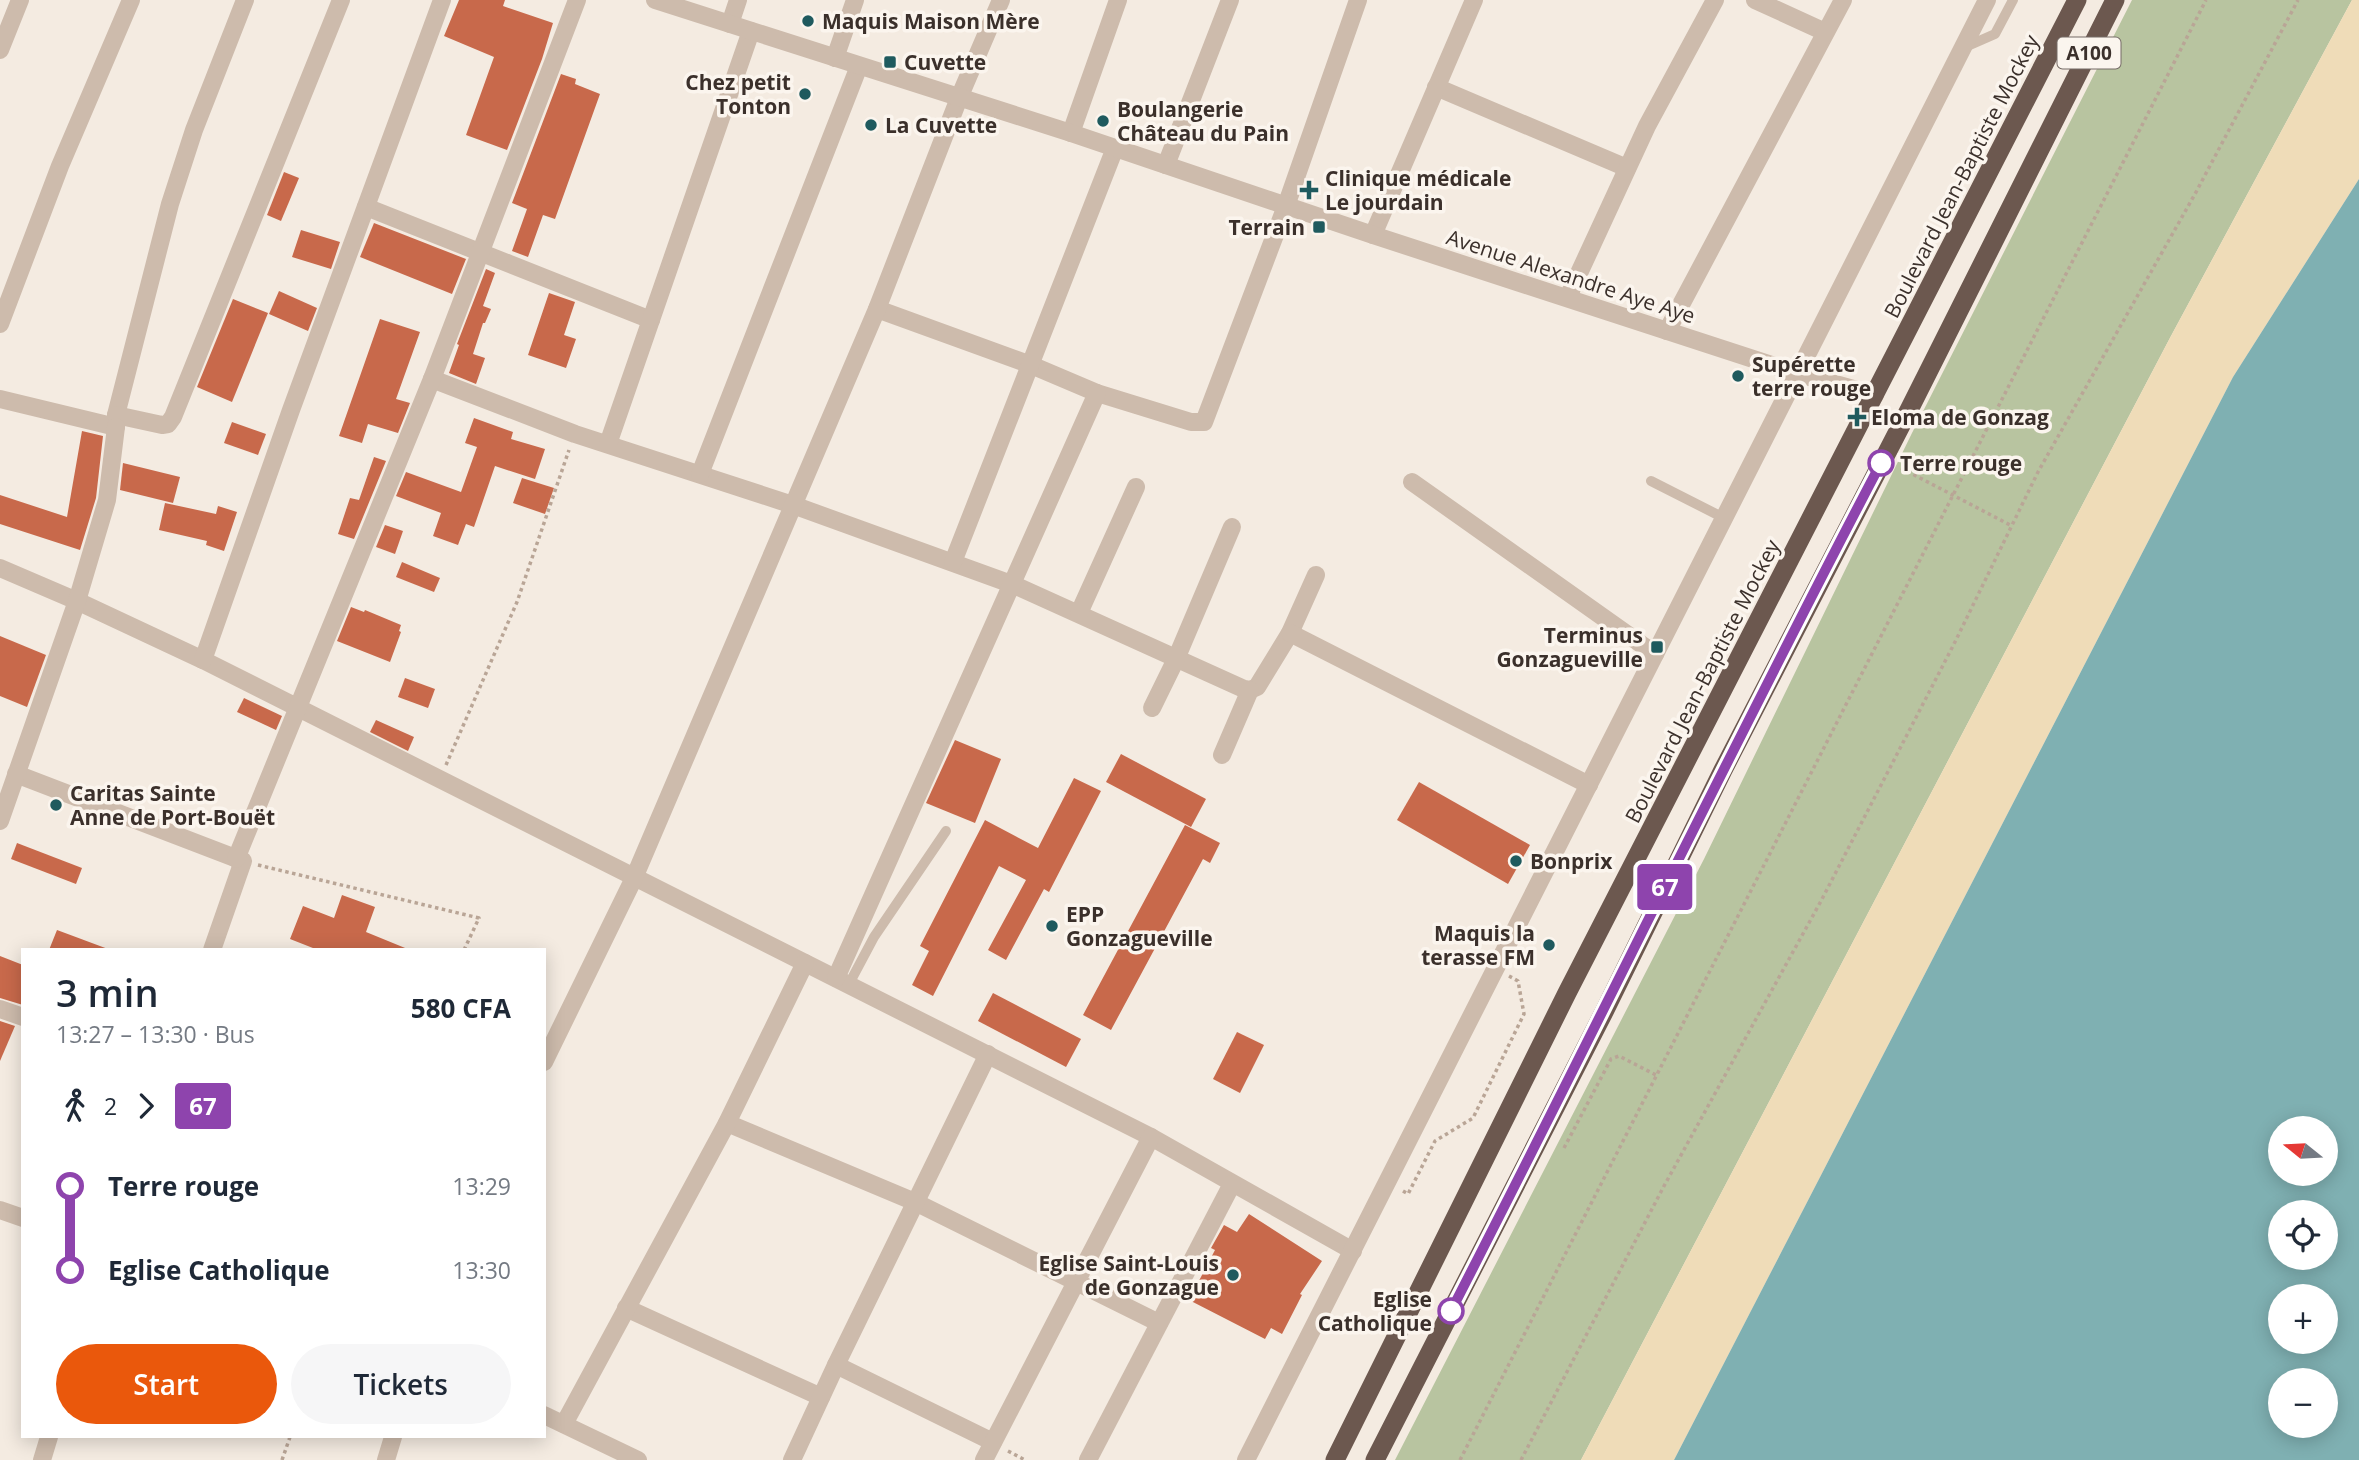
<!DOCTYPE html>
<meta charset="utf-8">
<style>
:root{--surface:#fff;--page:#f6f6f7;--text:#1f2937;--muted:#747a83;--accent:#ea580c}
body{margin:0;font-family:"Open Sans",sans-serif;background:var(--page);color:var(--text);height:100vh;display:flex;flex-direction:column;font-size:26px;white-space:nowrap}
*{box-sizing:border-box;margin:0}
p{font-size:23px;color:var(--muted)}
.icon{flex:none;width:38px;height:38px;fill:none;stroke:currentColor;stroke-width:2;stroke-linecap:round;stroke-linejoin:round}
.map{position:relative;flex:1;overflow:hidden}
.side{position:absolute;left:21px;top:948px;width:525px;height:490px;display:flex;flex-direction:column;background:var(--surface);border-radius:0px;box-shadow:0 4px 18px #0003}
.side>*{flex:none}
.badge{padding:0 14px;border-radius:5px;font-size:24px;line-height:46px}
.needle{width:46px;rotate:288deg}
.buttons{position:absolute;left:2268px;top:1116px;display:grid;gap:14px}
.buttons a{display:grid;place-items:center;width:70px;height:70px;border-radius:50%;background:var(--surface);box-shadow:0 4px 18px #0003;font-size:35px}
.map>.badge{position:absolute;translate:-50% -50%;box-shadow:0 0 0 4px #fff}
.legs{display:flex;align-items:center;gap:10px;height:77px;padding:0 35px;font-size:23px}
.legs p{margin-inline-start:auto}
.head{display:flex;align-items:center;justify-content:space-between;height:119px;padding:0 35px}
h1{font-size:38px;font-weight:600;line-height:52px}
.action{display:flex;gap:14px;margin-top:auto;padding:14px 35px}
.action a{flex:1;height:80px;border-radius:42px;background:var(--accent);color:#fff;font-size:28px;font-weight:600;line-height:80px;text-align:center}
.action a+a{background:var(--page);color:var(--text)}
ul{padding:0 35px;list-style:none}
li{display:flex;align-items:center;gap:24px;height:84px;font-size:26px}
li i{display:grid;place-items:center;width:10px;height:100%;margin:0 9px;background:currentColor}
li i::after{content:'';width:18px;height:18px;margin:-9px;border:5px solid;border-radius:50%;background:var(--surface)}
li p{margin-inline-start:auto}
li:first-child i{background:linear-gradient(#0000 50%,currentColor 0)}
li:last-child i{background:linear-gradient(currentColor 50%,#0000 0)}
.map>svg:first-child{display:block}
.green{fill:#b8c4a0}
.sand{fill:#efdcb8}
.water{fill:#7fb0b2;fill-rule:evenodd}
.building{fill:#c8694b}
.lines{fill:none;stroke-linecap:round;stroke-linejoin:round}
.path{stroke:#b9a596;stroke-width:3.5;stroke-dasharray:3.5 3.5;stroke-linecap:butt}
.service{stroke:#cdbbac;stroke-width:10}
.minor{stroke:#cdbbac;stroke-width:18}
.tertiary{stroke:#cdbbac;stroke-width:18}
.trunk{stroke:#6c584f;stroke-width:19}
.line-1-casing{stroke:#fff;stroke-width:16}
.line-1{stroke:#8e44ad;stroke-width:10}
.poi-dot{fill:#1f5a5e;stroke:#fbf5ee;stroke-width:2.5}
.stop-1-dot{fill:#fff;stroke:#8e44ad;stroke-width:3.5}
.labels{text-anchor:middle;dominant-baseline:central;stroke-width:7;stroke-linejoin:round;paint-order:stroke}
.shield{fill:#fbf5ee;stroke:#756b66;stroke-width:2}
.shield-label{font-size:19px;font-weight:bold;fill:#3b302b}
.poi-label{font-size:21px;font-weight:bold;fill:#3b302b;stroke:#fbf5ee;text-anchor:start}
.street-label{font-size:21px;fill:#3b302b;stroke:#fbf5ee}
.stop-label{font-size:21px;font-weight:bold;fill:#3b302b;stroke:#fbf5ee;text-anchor:start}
</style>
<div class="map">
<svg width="2359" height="1460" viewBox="0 0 2359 1460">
<rect width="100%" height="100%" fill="#f4ebe1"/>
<path class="green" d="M2132,0h220l-181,336 -590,1124h-186l309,-601 208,-426z"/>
<path class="sand" d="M2352,0h7v179l-126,198 -559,1083h-93l590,-1124z"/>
<path class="water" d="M2359,179v1281h-685l559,-1083zM2280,1129h46v45h-46zM2280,1213h46v45h-46zM2280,1297h46v45h-46zM2280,1381h46v45h-46z"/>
<g class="building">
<path d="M459,0h46l-2,6 50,17 -11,36 -35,91 -41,-15 28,-78 -50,-21z"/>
<path d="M561,74l15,5 -1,5 25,10 -45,125 -12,-4 -15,42 -16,-6 15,-42 -15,-6z"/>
<path d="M284,172l15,6 -18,43 -14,-6z"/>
<path d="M374,223l92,36 -14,35 -92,-37z"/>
<path d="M301,230l39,12 -9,27 -39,-12z"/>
<path d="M486,269l9,4 -12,33 8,3 -6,14h-2l-10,31 12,4 -9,26 -27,-11 10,-28 -2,-1z"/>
<path d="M279,291l38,17 -9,23 -39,-17z"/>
<path d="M549,293l26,9 -11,33 12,4 -10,29 -38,-13z"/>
<path d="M233,299l35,14 -36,89 -35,-15z"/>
<path d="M380,319l40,13 -24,67 14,4 -12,30 -30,-9 -6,19 -23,-7z"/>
<path d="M474,418l39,14 -2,7 34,10 -10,30 -40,-13 -21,61 -8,-3 -8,21 -25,-9 8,-23 -45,-17 10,-24 55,20 16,-45 -12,-4z"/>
<path d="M232,422l34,12 -8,21 -34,-12z"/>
<path d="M82,431l21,5 -7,62 -16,52 -80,-26v-29l67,22z"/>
<path d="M374,457l12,4 -32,78 -16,-5 12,-36 9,2z"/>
<path d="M123,463l57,14 -7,26 -53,-13z"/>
<path d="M522,478l32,10 -9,26 -32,-11z"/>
<path d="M165,503l51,11 2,-8 19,6 -13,39 -18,-6 1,-4 -48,-11z"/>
<path d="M385,525l18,6 -8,23 -19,-7z"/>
<path d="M402,562l38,16 -6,14 -38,-15z"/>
<path d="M351,607l13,5 1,-2 36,15 -2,6 2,1 -11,30 -53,-21z"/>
<path d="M0,636l46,19 -19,52 -27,-11z"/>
<path d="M405,678l30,11 -7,19 -30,-11z"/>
<path d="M244,698l38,18 -6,14 -39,-18z"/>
<path d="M376,720l38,17 -6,14 -38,-19z"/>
<path d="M955,740l46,19 -26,64 -49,-20z"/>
<path d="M1121,754l85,45 -15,28 -85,-45z"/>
<path d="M1074,778l27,13 -52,101 -5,-3 -38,71 -18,-10 38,-70 -27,-14 -66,130 -21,-11 17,-34 -9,-5 65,-126 53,28z"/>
<path d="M1419,782l111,63 -22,39 -111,-64z"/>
<path d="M1185,825l35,18 -10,20 -7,-4 -92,171 -28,-15z"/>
<path d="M17,843l65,25 -6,16 -65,-25z"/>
<path d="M342,895l33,12 -9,25 44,18h-92l-28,-11 13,-33 31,12z"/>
<path d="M57,930l51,19 -1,1h-58z"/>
<path d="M0,956l23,9v40l-23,-7z"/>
<path d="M993,993l88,46 -15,28 -88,-46z"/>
<path d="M0,1021l15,5 -15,35z"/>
<path d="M1237,1032l27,13 -24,48 -27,-14z"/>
<path d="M1249,1214l73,47 -22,33 2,1 -20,39 -11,-6 -6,11 -76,-39 26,-50 -4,-2 13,-23 13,7z"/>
</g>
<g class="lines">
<g class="path">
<path d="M1901,468l111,58"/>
<path d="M446,765l71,-163 52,-152"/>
<path d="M258,865l221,53 -15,32"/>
<path d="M1564,1148l47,-89 8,-3 37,19"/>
<path d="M1403,1191l5,3 27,-53 38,-23 51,-104 -6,-33 -9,-5"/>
<path d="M1008,1451l17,9"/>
<path d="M282,1460l8,-23"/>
<path d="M1460,1460l746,-1460"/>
<path d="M1521,1460l143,-274 157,-285 133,-257 84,-172 157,-278 103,-194"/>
</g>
<g class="service">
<path d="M1963,48l32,-14 18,-34"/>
<path d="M1651,481l73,37"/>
<path d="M849,984l25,-47 72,-106"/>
</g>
<g class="minor">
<path d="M1755,0l70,32"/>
<path d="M730,24l8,-24"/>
<path d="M0,50l20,-50"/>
<path d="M835,58l20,-58"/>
<path d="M1436,87l191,81"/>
<path d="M1071,133l47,-133"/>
<path d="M1166,165l64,-165"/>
<path d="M366,207l285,113"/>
<path d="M1373,235l101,-235"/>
<path d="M1568,297l79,-171 68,-126"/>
<path d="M877,309l154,56 66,28 94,29h13l82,-216 72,-206"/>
<path d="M0,324l60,-158 71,-166"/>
<path d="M1667,331l176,-331"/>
<path d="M432,379l143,55 218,71 221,80 230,104 6,1 7,-3 33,-54 26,-58"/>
<path d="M0,399l116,28v-12l54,-211 24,-74 51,-130"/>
<path d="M116,415l46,10 6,-1 5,-7 168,-417"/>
<path d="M608,444l143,-413"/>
<path d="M700,474l159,-408"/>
<path d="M1412,482l243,172"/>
<path d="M953,562l162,-414"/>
<path d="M0,568l77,33 126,59 948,477 202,114"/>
<path d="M1079,613l57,-126"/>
<path d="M1290,633l299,152"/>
<path d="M203,660l88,-250 151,-410"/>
<path d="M1152,708l24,-49 56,-132"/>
<path d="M1222,755l28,-65"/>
<path d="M16,774l227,87 -31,89"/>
<path d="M0,821l77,-220 30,-101 9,-73"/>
<path d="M236,859l196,-480 145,-379"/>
<path d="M836,978l261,-585"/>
<path d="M0,1009l23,8"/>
<path d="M544,1062l90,-184 243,-569 82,-211 42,-98"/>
<path d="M727,1123l188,79 244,121"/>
<path d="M0,1210l23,8"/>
<path d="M626,1308l195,89"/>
<path d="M836,1365l157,77"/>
<path d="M544,1415l94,45"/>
<path d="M564,1424l163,-301 78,-160"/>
<path d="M42,1460l7,-23"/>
<path d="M386,1460l7,-23"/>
<path d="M792,1460l44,-95 152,-311"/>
<path d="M984,1460l167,-323"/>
<path d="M1088,1460l144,-276"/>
</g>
<g class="tertiary">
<path d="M655,0l416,133 302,102 426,139 76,21"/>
<path d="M1246,1460l741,-1460"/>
</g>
<g class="trunk">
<path d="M1335,1460l232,-467 510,-993"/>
<path d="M1375,1460l230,-450 118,-240 186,-360 206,-410"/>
</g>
</g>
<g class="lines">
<defs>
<path id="line-1" d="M1451,1311c145,-282 282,-567 430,-848"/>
</defs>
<use href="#line-1" class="line-1-casing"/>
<use href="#line-1" class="line-1"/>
</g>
<g class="poi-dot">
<circle cx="808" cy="21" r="7"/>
<rect x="883" y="55" width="14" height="14" rx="3.5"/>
<circle cx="805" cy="94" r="7"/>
<circle cx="1103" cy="121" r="7"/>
<circle cx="871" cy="125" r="7"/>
<path d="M1305.5 179.5h7v7h7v7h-7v7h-7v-7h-7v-7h7z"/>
<rect x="1312" y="220" width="14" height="14" rx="3.5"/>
<circle cx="1738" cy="376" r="7"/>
<path d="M1853.5 406.5h7v7h7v7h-7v7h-7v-7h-7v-7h7z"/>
<rect x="1650" y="640" width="14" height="14" rx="3.5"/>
<circle cx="56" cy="805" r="7"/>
<circle cx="1516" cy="861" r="7"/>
<circle cx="1052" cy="926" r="7"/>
<circle cx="1549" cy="945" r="7"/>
<circle cx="1233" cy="1275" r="7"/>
</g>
<g class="stop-1-dot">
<circle cx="1881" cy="463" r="12"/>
<circle cx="1451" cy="1311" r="12"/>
</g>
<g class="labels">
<rect class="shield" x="2057.5" y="37.5" width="63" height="31" rx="5"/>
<g class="shield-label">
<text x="2089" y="53">A100</text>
</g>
<g class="poi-label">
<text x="822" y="21">Maquis Maison Mère</text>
<text x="904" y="62">Cuvette</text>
<text x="791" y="82" text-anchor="end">Chez petit<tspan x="791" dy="24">Tonton</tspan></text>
<text x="1117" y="109">Boulangerie<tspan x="1117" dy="24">Château du Pain</tspan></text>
<text x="885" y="125">La Cuvette</text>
<text x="1325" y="178">Clinique médicale<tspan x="1325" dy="24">Le jourdain</tspan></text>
<text x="1305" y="227" text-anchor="end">Terrain</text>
<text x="1752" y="364">Supérette<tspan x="1752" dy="24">terre rouge</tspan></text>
<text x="1871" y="417">Eloma de Gonzag</text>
<text x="1643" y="635" text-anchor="end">Terminus<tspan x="1643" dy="24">Gonzagueville</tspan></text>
<text x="70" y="793">Caritas Sainte<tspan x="70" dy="24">Anne de Port-Bouët</tspan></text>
<text x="1530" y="861">Bonprix</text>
<text x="1066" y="914">EPP<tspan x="1066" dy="24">Gonzagueville</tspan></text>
<text x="1535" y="933" text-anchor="end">Maquis la<tspan x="1535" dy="24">terasse FM</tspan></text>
<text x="1219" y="1263" text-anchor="end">Eglise Saint-Louis<tspan x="1219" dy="24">de Gonzague</tspan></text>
</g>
<g class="street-label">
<text transform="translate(1961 176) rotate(-63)">Boulevard Jean-Baptiste Mockey</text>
<text transform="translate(1571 276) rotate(18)">Avenue Alexandre Aye Aye</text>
<text transform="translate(1702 681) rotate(-63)">Boulevard Jean-Baptiste Mockey</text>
</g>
<g class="stop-label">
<text x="1900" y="463">Terre rouge</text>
<text x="1432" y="1299" text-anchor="end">Eglise<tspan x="1432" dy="24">Catholique</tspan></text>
</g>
</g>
</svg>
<div class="buttons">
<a><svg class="needle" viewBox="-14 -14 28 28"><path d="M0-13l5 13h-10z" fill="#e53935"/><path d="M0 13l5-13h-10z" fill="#747a83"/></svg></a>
<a><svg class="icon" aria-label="locate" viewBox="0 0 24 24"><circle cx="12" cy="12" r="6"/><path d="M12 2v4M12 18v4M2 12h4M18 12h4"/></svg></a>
<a>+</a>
<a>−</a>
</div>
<b class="badge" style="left:1665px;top:887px;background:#8e44ad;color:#fff">67</b>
<section class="side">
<div class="head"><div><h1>3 min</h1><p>13:27 – 13:30 · Bus</p></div><b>580 CFA</b></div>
<div class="legs"><svg class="icon" aria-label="walk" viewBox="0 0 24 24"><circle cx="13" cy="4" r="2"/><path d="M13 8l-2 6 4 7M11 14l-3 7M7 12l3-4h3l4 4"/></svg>2<svg class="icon" aria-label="forward" viewBox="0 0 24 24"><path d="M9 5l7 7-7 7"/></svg><b class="badge" style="background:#8e44ad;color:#fff">67</b></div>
<ul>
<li><i style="color:#8e44ad"></i><b>Terre rouge</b><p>13:29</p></li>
<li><i style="color:#8e44ad"></i><b>Eglise Catholique</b><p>13:30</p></li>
</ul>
<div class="action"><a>Start</a><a>Tickets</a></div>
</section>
</div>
